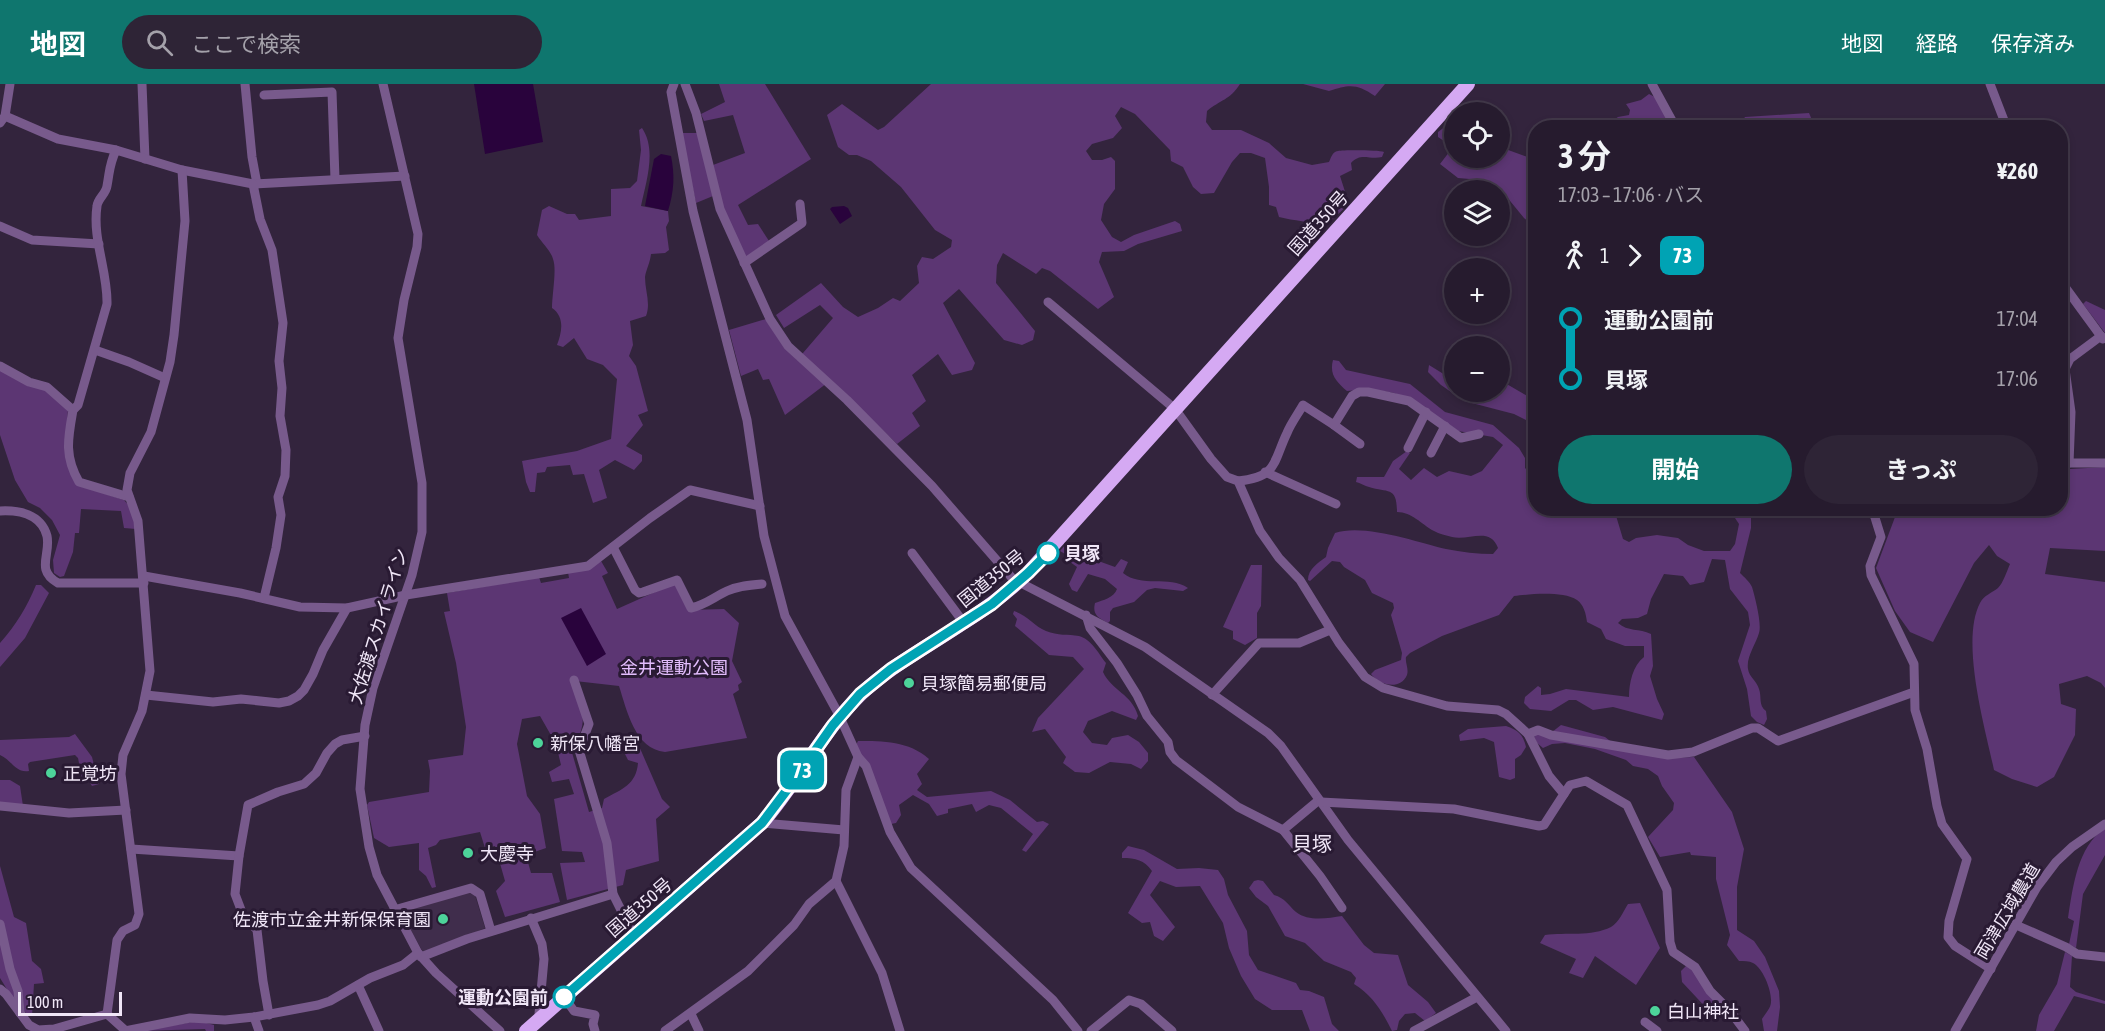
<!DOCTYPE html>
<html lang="ja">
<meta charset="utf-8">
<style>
:root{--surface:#261b2e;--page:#2e2436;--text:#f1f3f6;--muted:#a4a1aa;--line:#42394a;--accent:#0f766e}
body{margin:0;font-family:"Asap Condensed","Noto Sans JP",sans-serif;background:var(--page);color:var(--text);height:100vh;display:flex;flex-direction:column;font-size:22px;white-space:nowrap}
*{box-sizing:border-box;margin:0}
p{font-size:20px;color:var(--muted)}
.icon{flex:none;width:33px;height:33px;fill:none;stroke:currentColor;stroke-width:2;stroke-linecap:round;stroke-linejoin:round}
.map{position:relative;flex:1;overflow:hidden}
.side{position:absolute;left:1528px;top:36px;width:540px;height:396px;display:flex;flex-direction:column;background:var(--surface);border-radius:24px;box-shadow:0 3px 9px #0003,0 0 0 2px var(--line)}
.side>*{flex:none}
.badge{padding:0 12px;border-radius:9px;font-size:21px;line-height:39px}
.tools{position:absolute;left:1444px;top:18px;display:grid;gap:12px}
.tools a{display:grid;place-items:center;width:66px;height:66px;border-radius:50%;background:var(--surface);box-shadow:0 3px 9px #0003,0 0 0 2px var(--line);font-size:30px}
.scale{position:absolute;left:18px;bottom:15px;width:104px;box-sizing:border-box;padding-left:6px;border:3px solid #f0e6f7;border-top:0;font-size:16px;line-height:21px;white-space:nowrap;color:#f0e6f7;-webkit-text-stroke:4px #291a33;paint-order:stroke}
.map>.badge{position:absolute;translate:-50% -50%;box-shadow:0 0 0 3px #fff}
.legs{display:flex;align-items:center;gap:9px;height:66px;padding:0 30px;font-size:20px}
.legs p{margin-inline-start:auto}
.overview{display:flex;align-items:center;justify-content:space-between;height:102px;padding:0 30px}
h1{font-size:33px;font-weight:700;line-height:45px}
.cta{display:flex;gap:12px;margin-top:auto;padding:12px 30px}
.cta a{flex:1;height:69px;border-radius:36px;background:var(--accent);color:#fff;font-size:24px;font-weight:700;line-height:69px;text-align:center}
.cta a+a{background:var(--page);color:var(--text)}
ul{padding:0 30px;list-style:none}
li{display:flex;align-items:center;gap:21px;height:60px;font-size:22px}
li i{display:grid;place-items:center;width:9px;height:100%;margin:0 8px;background:currentColor}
li i::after{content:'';width:15px;height:15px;margin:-8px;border:4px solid;border-radius:50%;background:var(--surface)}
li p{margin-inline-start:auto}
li:first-child i{background:linear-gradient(#0000 50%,currentColor 0)}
li:last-child i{background:linear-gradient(currentColor 50%,#0000 0)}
header{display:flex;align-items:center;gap:36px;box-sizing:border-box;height:84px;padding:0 30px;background:var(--accent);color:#fff}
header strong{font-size:28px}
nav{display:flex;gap:33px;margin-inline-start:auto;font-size:21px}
.search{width:420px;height:54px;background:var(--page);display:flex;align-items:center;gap:15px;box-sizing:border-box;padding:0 21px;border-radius:33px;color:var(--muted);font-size:22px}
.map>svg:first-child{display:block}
.built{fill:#402d4c}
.green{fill:#5c3673}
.water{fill:#29033c}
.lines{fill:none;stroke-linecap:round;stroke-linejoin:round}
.minor{stroke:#785a8c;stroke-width:9}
.highway{stroke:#d5a9f3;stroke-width:14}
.line-1-casing{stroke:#fff;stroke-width:14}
.line-1{stroke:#00a3b4;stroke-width:9}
.stop-1-dot{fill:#fff;stroke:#00a3b4;stroke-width:3}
.poi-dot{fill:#4dd39a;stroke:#291a33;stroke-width:2}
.labels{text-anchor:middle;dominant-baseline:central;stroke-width:6;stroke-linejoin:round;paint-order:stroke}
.street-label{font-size:18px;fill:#f0e6f7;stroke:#291a33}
.stop-label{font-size:18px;font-weight:bold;fill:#f0e6f7;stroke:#291a33;text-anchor:start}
.park-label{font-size:18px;fill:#e3bdfd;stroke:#291a33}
.poi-label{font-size:18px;fill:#f0e6f7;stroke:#291a33;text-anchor:start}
.neighbourhood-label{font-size:20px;fill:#f0e6f7;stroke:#291a33}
</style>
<header>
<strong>地図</strong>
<div class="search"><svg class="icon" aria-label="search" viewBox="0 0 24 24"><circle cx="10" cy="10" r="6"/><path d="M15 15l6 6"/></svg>ここで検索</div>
<nav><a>地図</a><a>経路</a><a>保存済み</a></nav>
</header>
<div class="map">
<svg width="2105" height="947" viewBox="0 0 2105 947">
<rect width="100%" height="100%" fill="#33243d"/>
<path class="built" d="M473,805l12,39 -61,26 -25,-45z"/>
<g class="green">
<path d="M719,0h46l46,75 -73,46 10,20 10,-1 11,17 -23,16 -24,-50 -9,-42 32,-12 -12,-38 -29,6 -3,-7 24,-12z"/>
<path d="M931,0h309c-10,16 -20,16 -33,27l-1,11 6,8h29l28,13 17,15 26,7 17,-3c2,-4 3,-10 9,-11 5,-1 41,-1 46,1l-2,5c-13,3 -21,-5 -31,6l1,7 -12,6 9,28 -25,23c-14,-6 -30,-6 -45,-10l-3,-10 -7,-2v-18l-4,-29 -14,-5h-11l-8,9 -18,31 -13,1 -8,-7 -10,-20 -12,-6 -1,-11 -35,-36 -14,-7 -6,9 7,12 -9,10 -21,6 -6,7 6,9h10l9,-3 4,4v28l-11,15 -3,16 11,17 9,5 13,-7 41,-14 5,3 2,7 -44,13 -14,7 -22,1 -3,10 15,35 -16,12 -48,-38 -8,-3 -6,6 -33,-21 -6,12 -1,18 39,48 -2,9 -11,5 -18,-5 -45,-51 -16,14 32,60 -3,7 -20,5 -14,-21 -26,21 14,26 -14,12 8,13 -23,18 -66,-64 -46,35 -16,-36 -6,1 -5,-11 -17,7 -12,-46 37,-11 31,41 36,-42 -13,-13 -36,23 -8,-13 45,-32 22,24 15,10 20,-9 15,-10 7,3 19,-18 -2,-17 5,-9 11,2 18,-12 1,-7 -17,-10 -34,-43 -30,-26 -14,-6h-8l-11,-8 -11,-32 15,-11 36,26 6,-3z"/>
<path d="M1303,0h82l-10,12c-18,-12 -25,-12 -46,-5z"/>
<path d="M1649,10l6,3 16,31h-69l16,-11 11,-2 1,-5 -4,-6 15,-4z"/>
<path d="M1809,29l6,14h-70l-3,-5 3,-5z"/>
<path d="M1446,42l9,3v29h45v-11l36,13v68l-12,-10 -27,-33 -15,-5 -24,-2 -18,-14 13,-17 -15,-10v-5z"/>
<path d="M642,44c15,22 4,54 -1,78l27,5 1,10 -3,6 3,23 -4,3 -14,1c-1,9 -5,16 -6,23 0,14 6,26 1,39l-16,5 3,24 -4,11 7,10 12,45 -10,4 5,10 -17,21 16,9v6l-8,9 -19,-10 -16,10 8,28 -14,5 -9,-29 -11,1 -3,-10 -23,2 -2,5 -8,1 -2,19h-5l-4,-10 -4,-21 55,-10 34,-12 6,-60 -14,-14 -16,-6 -13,-21 -11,9 -6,-2c5,-13 8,-28 -5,-37 0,-13 5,-39 1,-49 -2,-8 -11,-16 -16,-24l5,-25 7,-4 18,8h8l4,6 32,-4v-27l19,-1 7,-7 4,-31 -2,-20z"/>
<path d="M681,49h17l15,63 -17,7z"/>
<path d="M2086,217l19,9v23l-22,-29z"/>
<path d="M1333,276l6,1 7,9 64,14 35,28 48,13 26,23 6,10v10l5,5h6v35l78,1 9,30 6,3 7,-4 21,-3 21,3 10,7 16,6h26l5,-7 4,-20 -4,-6 1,-9h15v19l-11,45c4,4 10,9 12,14 3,10 10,37 7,46 -3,11 -13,24 -11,36 1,8 9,12 11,20 3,8 -1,16 7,22l1,8 -3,6 -7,-3 -6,-6 -4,-27 -9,-28 12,-36 -2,-13 -18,-23 -5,-29 -13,-1 -8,23 -14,3 -7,-9 -19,-2 -13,25 -4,15 -9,4 -16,1 -4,4c10,9 21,5 33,11l2,32 -3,10 7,23 7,15 -2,6 -49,-13 -20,3 -17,-10h-7l-18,11 -21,-2 -6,-6 1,-6 13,-11 3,2v7l9,-1 16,-5 63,8c0,-14 4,-32 15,-40v-11h-19l-19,-7 -5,-10 -14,-7c-1,-8 -3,-17 -10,-22 -14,-9 -46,-6 -63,-4l-15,19 -57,21 -32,17 -4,4c-1,6 3,12 1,18 -7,16 -28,10 -36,-1l4,-4 26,-10 1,-7 -11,-38 3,-7 -1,-5 -21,-10 -7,-13 -21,-13 -4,-5 -8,-1 -22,20 -2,-1c0,-11 10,-17 18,-23l2,-9 7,-15c28,-10 82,9 111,16 15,3 32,5 47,5l5,-6c-8,-22 -29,-7 -46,-11 -6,-2 -13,-3 -18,-6 -13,-7 -22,-19 -37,-19 0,-26 -9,-19 -28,-25 -4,-1 -9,-4 -13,-5l1,-5h27l9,-16 14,-10 3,2 -11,16 12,11 13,-12 13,9 12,-6 22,5 11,-5 21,-26 -10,-8 -35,-6 -40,-28 -24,-10 -24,-4 -23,2c-10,-9 -18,-16 -14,-31z"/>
<path d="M1429,281l21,13h5v14h45v-11l5,2 31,18v24l-22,-11 -50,-13 -23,-16 -13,-13z"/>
<path d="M0,286l45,20 23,20 -3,44 13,31 46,15 7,8 5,21 -12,-1 -3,-17 -40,-2 -2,24h-4l-2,19 -9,24 -4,1 -6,-4 -1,-13 7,-25 -8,-15 -12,-12 -12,-6 -13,-22 -15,-45z"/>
<path d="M2061,380l9,5 35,-2v84l-55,-3 -5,26 60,8v106l-4,-5 -14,-7 -28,8 2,20 15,5 -1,26 -21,42 -17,10 -25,-8 -18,-9c-9,-42 -34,-129 -14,-167 4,-8 12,-10 18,-15 5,-5 9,-17 12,-24l-13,-8 -8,-11 -15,18 -41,79 -23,-10 -15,-21 -19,-43 22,-59 163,-1z"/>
<path d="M1067,459l12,11 36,13 6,-8 7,3 -5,11c18,15 46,2 65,15l-5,3 -28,-3 -8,2 -13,12 -21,6 -3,4v9l-2,2c-9,-5 -16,-8 -13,-20 8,-3 19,-5 22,-14l-12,-10 -17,-5 -11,18 -5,-2 -3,-6 8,-17 -11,-8 -1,-5 -5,-3z"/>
<path d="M601,477l7,12 -6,3 15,33 56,-25 3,1 12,25 36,-1 15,14 -7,38 10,21 -4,3 1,5 -6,4 14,44 -82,14c-30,-3 -38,-41 -46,-66l-44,-5c7,28 15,43 -4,68l18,63 13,-4 2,-9c18,-10 32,-14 34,-36l-10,-3 -4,-8 15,-6 23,53 8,8 -14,12 3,42 -33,9 -3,15 -56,15 -7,-37 25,-1 -3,-10 -20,-1 -8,-52 20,-5 -5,-15 -17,3 -3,-10 12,-7 -5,-21 -16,-28 -18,3 -5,25 10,52 13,18 6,34 -20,7 5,18h21l8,29 -55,15 -9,-26 9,-10 -10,-35 -10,2 -5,-16 -40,8 -4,5 -8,3 8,39 -4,1 -6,-12 -7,-6v-27l-30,4 -15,-9 -7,-33 2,-3 60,-10 1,-21 -2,-11 35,-5 3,-28 -10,-64 -12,-51 6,-1 -3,-18 92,-16 2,6 28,-5 -1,-6 21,-4z"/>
<path d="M1251,481h11l-1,41 -4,7v25l-12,7 -12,-6v-8l-10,-4z"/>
<path d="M36,501h5l8,8 -24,45 -25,29v-24c16,-18 27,-36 36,-58z"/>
<path d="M1014,527c13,4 20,15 32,20 12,5 22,3 33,5 12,3 20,18 27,27l-3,9c9,19 29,22 35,44l-2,4 -24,-9 -24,10 -5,11 9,11 15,2 5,-7 16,-3 11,7 9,11v8l-7,8 -10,-5 -21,-2 -21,11 -14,-1 -12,-9 3,-6 -21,-28 -13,3 6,-14 46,-49 -11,-12 -24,-2 -34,-29 2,-7 -4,-5z"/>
<path d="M1561,641l44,12 17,13 44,8 28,-1 38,55 12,37 -7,38v43l17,11 11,16 14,34 1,16 -3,24h-13l-2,-12c3,-5 9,-11 9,-17 1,-11 -8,-34 -18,-39 -4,-2 -9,-2 -14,-2l-12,-16 3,-10 -14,-56v-22l-25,-2 -1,-3 -30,5 -12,-20 25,-27 1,-7 -12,-17 -4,-10 -10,-7 -15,-3 -7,-6 -31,-11 -30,-6 -13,1 -9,4 -6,-5 -3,-7 3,-3 10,3z"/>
<path d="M1506,642c12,4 17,8 20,21l-5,8 -6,4v19l-5,2 -11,-3 -5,-35 -10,-4 -24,3 -1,-6 9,-6z"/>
<path d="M75,650l17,23 7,27 -7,2 -4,-6 -6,-2 -4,-20 -3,-3 -45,7 -2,2 1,7c-14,2 -16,-10 -29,-16v-15l69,-3z"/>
<path d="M858,657c25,0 51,0 71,18l-12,15 5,10 -5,6 10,7 64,-6 19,9 27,22 6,-1 6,3 -23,28 -4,-2 11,-16 -32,-26 -12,-3 -13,7 -4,-8 -24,5v4l-11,3 -8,-12 -16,-9 -14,10 2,10 -5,8 -5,1 -35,-79z"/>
<path d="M0,696h10l10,6 3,20 -23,-4z"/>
<path d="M2105,744v27l-22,39 -7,54 -7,-4 5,-23 -6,-3c5,-31 9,-71 37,-90z"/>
<path d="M1128,762l16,4 33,19 22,-1 19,2 6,9 4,16 19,36 2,24 9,15 38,13 4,7 9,1 15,6 8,27 7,7h-29l-8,-21h-30l-17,-11 -14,-23 -12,-28 -6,-25 -23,-37 -24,1 -16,-6 -10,14 25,32 -12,14 -9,-5 -4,-14 -8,1 -14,-10 24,-42c-8,-11 -16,-13 -30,-13v-5z"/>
<path d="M0,782l14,51 12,6 6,38 9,8 3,14 -10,1 -2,32 -5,-2 -14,-15 -13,-21z"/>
<path d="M1258,796l5,1 11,14c11,3 14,10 22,17 13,10 32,6 46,4l22,29 10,8 24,2 10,30 20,17 8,11 -11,8 -10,-8 -10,1 -6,7 -2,9 -5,1c-10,-20 -19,-35 -38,-47l2,-6 -5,-6 -27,-11 -19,-18 -20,-7 -17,-30 -12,-9 -7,-9 5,-7z"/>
<path d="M1640,819l20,45 -24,37 -41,-29 -12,22 -14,-5 7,-14 -36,-16 5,-8c21,-3 46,2 66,-8 8,-5 12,-15 17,-23z"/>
<path d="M2065,868l7,4 -2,31 6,5 29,9v3l-31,-8 -20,35h-18l3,-16 18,-31z"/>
<path d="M1686,882l6,3 29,41 -3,3h-7l-29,-31 -1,-11z"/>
<path d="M199,937l15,4v6h-8l-1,-2 -66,2z"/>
</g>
<g class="water">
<path d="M474,0h59l10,58 -58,12z"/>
<path d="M661,70l10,2c4,20 3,35 -3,55l-23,-5 9,-47z"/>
<path d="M844,122l4,2 4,8 -12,8 -10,-15 2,-2z"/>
<path d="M581,524l25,46 -19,12 -26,-48z"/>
</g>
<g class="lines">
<g class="minor">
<path d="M142,0l3,75"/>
<path d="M245,0l7,73 5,27"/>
<path d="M383,0l35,150 -1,13 -13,53 -6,38 24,145v49l-10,43 -39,113 -8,37 -5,64 9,58 8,28 41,78 18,20 64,58"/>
<path d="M674,0l-3,8 22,119 54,209 17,116 21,80 53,97 20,44 8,9 24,66 21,36 142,132 25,31"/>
<path d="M685,0l11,29 24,96 50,110 18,27 59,54 85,86 81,93 132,68 123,86 13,13 67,94 158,191"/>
<path d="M1652,0l24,44"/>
<path d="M1990,0l17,44"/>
<path d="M264,11l68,-3 3,87"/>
<path d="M5,32l53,23 58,11 66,20 71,14 152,-8"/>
<path d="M0,39l5,-7 5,-32"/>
<path d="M253,100l7,35 12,31 11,73 -4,38 3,27 -2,28 6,34 -1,26 -7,21 3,18 -5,33 -12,50"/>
<path d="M0,142l32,14 67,4"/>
<path d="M744,179l58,-40 -2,-19"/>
<path d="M2061,191l4,12 38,52"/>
<path d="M1048,218l127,107 36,50 16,18 11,4 22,50 19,27 21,22 39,63 26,34 18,11 64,18 51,4 8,4 22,20 10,-4 13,5 117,20 25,-3 59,-24h6l20,13 136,-49"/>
<path d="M95,266l34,12 36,16"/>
<path d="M0,282l29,16 18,5 26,23c-5,28 -9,46 6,72l50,15"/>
<path d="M73,326l5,-5 29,-101c1,-32 -15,-65 -10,-98 1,-8 9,-12 10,-20 3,-16 2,-21 9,-36"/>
<path d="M1334,341l26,19"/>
<path d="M1408,364l18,-36"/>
<path d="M1431,369l14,-27"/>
<path d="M2061,376l8,3h36"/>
<path d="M2069,379l2,-51 -6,-43 5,-10 31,-23"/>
<path d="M1265,388l71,32"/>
<path d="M1238,397c40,-4 35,-19 49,-48 4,-10 11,-19 16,-28l31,20 18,-29 7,-4h9l41,9 52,37 18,-4"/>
<path d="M1872,424l9,29 -11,29 1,9 43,89 1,46 12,39 10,57 5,18 25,35 -18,62 -1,16 7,9 36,23"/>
<path d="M0,427c19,-1 41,3 47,25 4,19 -12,34 11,47h86"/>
<path d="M613,463l22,43 4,3 4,-1 34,-12 14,28c14,-3 23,-11 36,-17 11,-5 23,-6 35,-7"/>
<path d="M912,469l52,70"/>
<path d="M144,492l96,17 60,14 47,1 59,-13 182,-29 62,-48 40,-28 70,16"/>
<path d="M1086,531l4,13 27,35 20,32 10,21 21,26 2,10 6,8 62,47 45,23"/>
<path d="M574,596l15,44 -10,26 28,93 6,51 21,42"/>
<path d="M146,611l67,7 28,-3 38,4 10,-2 9,-5 6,-6 9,-16 10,-24 24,-42"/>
<path d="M1212,611l47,-52h40l31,-13"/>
<path d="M1564,710l6,-9 16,-4 41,24 40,85 3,52 3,10 22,15 15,24 20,20 15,20"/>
<path d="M1319,716l-36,30 37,46 22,32"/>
<path d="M1321,718l133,7 85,17 5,-1 20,-31 -15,-18 -21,-42"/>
<path d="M0,722l69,7 57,-3"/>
<path d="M762,739l82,7"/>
<path d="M131,765l108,7"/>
<path d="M836,797l46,92 18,58"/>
<path d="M394,826l77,-22 9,6 11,37"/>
<path d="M531,834l11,26 2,15 -5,55 1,4"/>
<path d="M0,840l10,45 8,22 2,22"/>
<path d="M2016,841l50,22 11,7 28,3"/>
<path d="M421,873l46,-18 146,-45"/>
<path d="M358,901l21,46"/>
<path d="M0,905l6,5 23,31 9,5 16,-1 53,-15"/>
<path d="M564,913l10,14 21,4 -2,9 2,7"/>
<path d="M107,930l10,-74 6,-9 12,-6 4,-11 -18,-140 2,-19 19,-44 8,-40 -12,-150 -11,-31 3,-17 21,-41 19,-70 4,-27 11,-114 -3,-51"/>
<path d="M107,930l19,17"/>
<path d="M691,930l8,17"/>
<path d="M269,931l-6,-34 -6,-51 -14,-15 -8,-21 4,-38 9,-51 30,-13 26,-8 12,-11 11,-20 8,-9 7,-4 23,-4"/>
<path d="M254,933l5,14"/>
<path d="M1645,938l12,9"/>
<path d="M125,947l65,-13 35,2 29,-3 64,-12 12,-4 40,-23 33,-13 15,-12"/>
<path d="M665,947l83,-60 46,-46 15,-21 27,-23 8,-35 2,-56 12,-33"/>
<path d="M1091,947l38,-31 12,4 31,27"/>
<path d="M1414,947l63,-34"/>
<path d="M1955,947l82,-144 19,-25 16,-15 33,-23"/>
</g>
<path class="highway" d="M526,947l236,-208c36,-41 60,-92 100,-130 30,-28 67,-47 101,-70 24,-15 45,-31 65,-50l440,-489"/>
</g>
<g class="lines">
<defs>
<path id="line-1" d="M564,913l198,-174 31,-41 40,-57 27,-31 31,-25 101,-65 36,-31 20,-20"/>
</defs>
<use href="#line-1" class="line-1-casing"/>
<use href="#line-1" class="line-1"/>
</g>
<g class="stop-1-dot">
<circle cx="1048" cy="469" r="10"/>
<circle cx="564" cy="913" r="10"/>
</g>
<g class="poi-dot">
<circle cx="909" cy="599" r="6"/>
<circle cx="538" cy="659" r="6"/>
<circle cx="51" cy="689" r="6"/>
<circle cx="468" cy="769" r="6"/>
<circle cx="443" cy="835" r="6"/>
<circle cx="1655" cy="927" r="6"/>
</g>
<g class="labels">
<g class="street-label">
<text transform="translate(1318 139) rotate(-48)">国道350号</text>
<text transform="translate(991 494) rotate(-39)">国道350号</text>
<text transform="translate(378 542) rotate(-73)">大佐渡スカイライン</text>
<text transform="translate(639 823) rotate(-41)">国道350号</text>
<text transform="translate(2007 827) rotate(-59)">両津広域農道</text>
</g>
<g class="stop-label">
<text x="1064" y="469">貝塚</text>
<text x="548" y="913" text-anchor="end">運動公園前</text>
</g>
<g class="park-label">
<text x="674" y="583">金井運動公園</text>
</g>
<g class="poi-label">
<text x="921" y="599">貝塚簡易郵便局</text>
<text x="550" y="659">新保八幡宮</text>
<text x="63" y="689">正覚坊</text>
<text x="480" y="769">大慶寺</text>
<text x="431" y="835" text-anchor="end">佐渡市立金井新保保育園</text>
<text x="1667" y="927">白山神社</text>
</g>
<g class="neighbourhood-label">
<text x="1312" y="759">貝塚</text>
</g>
</g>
</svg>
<div class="tools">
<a><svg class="icon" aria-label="locate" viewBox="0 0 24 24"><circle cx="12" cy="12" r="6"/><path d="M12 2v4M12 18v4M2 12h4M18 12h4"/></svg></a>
<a><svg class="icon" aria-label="layers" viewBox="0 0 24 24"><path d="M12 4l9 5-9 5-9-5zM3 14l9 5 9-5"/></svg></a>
<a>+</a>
<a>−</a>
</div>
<div class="scale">100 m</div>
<b class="badge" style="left:802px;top:686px;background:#00a3b4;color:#fff">73</b>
<section class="side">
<div class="overview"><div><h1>3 分</h1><p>17:03 – 17:06 · バス</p></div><b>¥260</b></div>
<div class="legs"><svg class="icon" aria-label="walk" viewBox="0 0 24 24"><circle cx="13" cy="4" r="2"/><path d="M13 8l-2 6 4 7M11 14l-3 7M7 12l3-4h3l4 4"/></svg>1<svg class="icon" aria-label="forward" viewBox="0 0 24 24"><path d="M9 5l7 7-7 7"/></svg><b class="badge" style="background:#00a3b4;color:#fff">73</b></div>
<ul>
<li><i style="color:#00a3b4"></i><b>運動公園前</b><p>17:04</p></li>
<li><i style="color:#00a3b4"></i><b>貝塚</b><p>17:06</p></li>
</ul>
<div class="cta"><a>開始</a><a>きっぷ</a></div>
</section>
</div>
